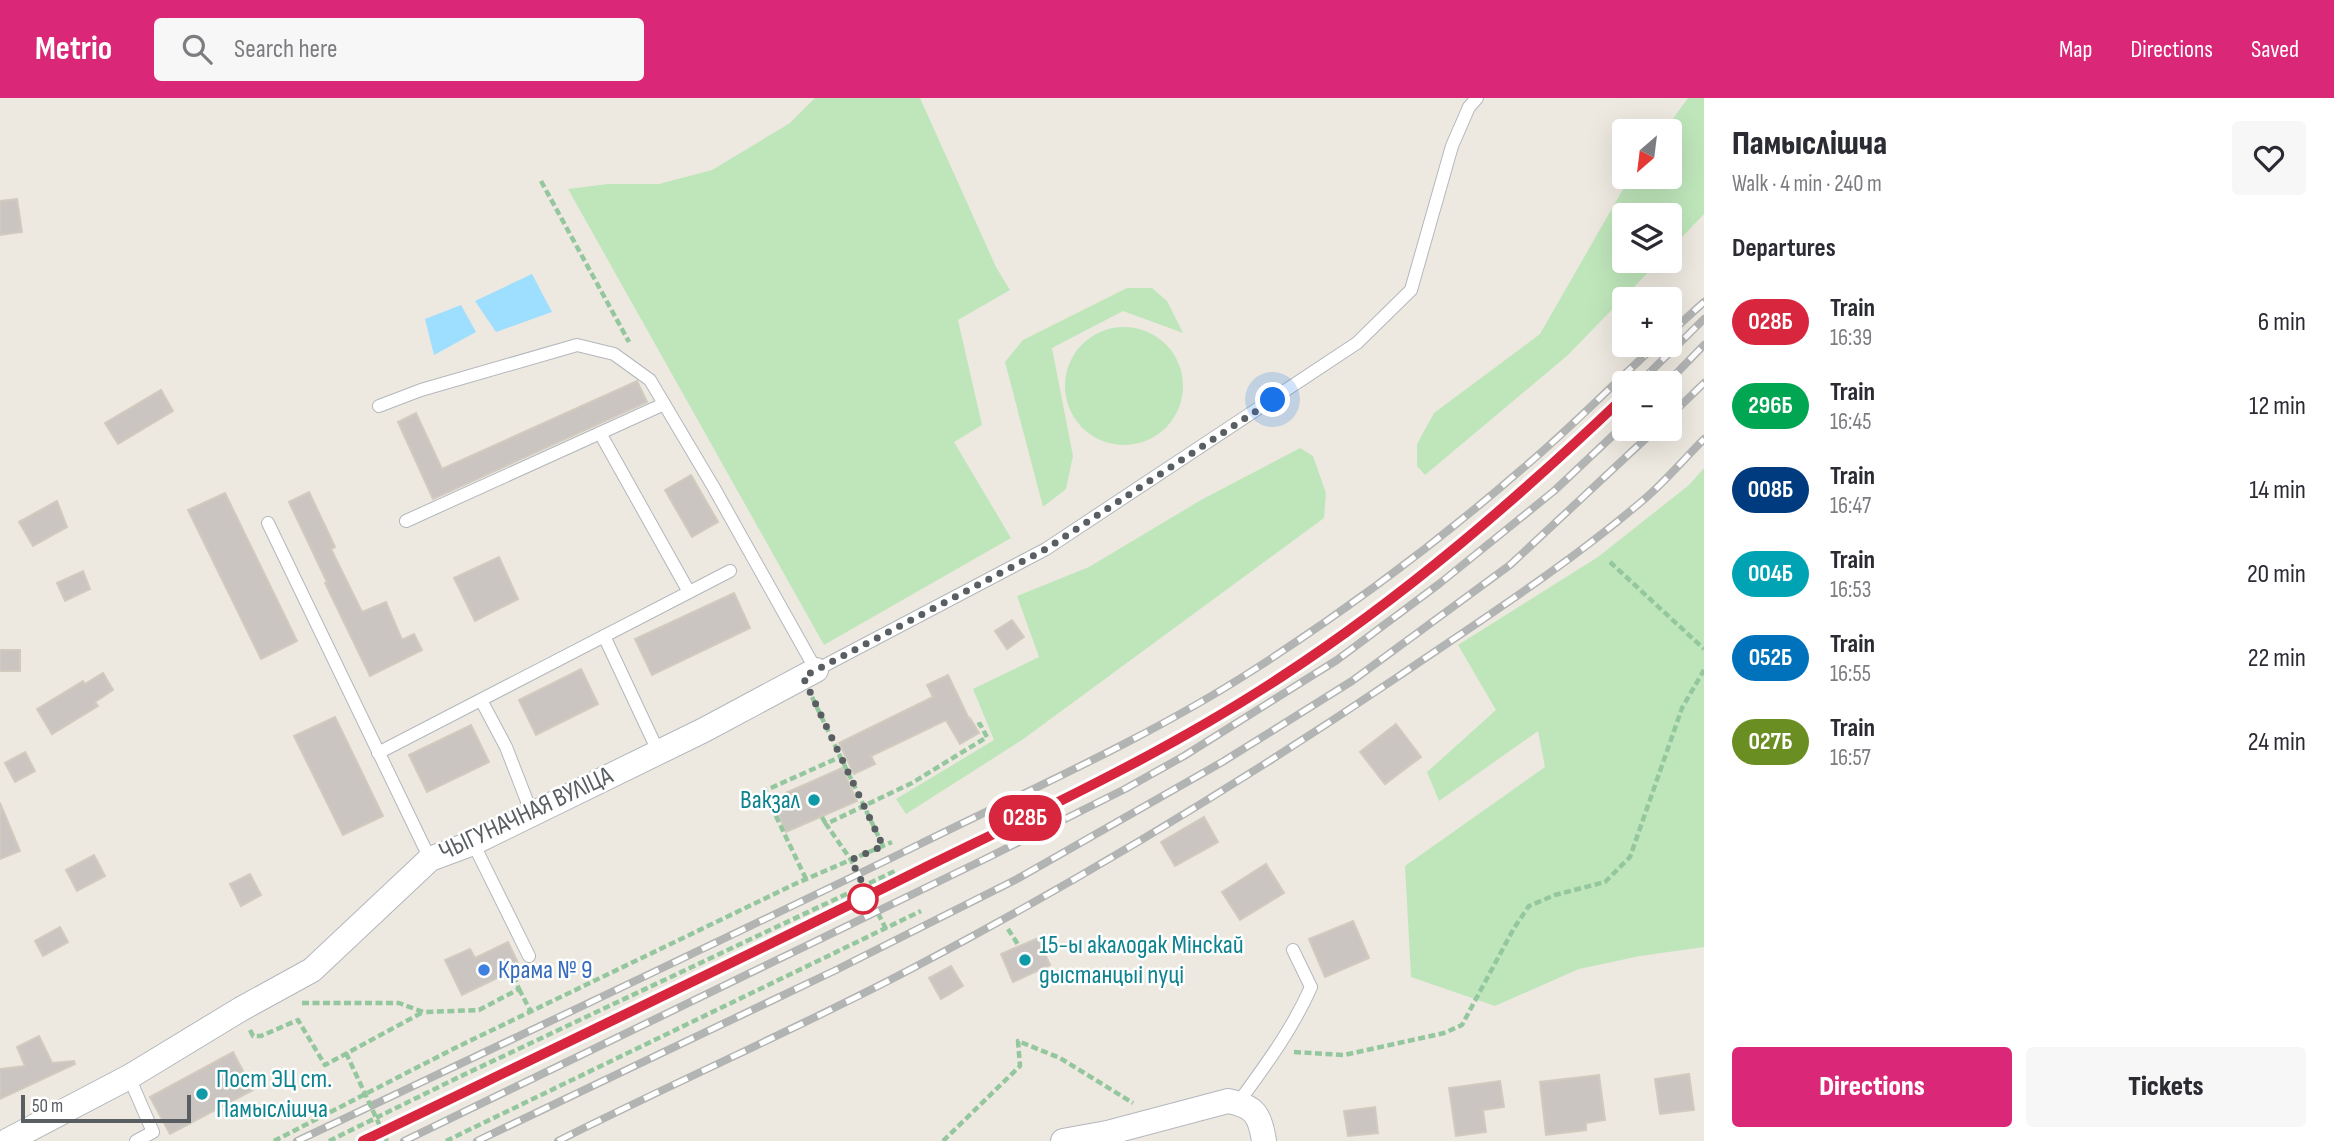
<!DOCTYPE html>
<meta charset="utf-8">
<style>
:root{--surface:#fff;--page:#f7f7f7;--text:#2b2b33;--muted:#7c7c81;--accent:#db2777}
body{margin:0;font-family:"Sofia Sans Condensed",sans-serif;background:var(--page);color:var(--text);height:100vh;display:flex;flex-direction:column;font-size:26px;white-space:nowrap}
*{box-sizing:border-box;margin:0}
p{font-size:23px;color:var(--muted)}
.icon{flex:none;width:38px;height:38px;fill:none;stroke:currentColor;stroke-width:2;stroke-linecap:round;stroke-linejoin:round}
.map{position:relative;flex:1;overflow:hidden}
.side{display:flex;flex-direction:column;background:var(--surface);width:630px}
.side>*{flex:none}
.badge{padding:0 14px;border-radius:23px;font-size:24px;line-height:46px}
.needle{width:46px;rotate:208deg}
.buttons{position:absolute;left:1612px;top:21px;display:grid;gap:14px}
.buttons a{display:grid;place-items:center;width:70px;height:70px;border-radius:7px;background:var(--surface);box-shadow:0 7px 28px #0002;font-size:35px}
.scale{position:absolute;left:21px;bottom:18px;width:170px;box-sizing:border-box;padding-left:7px;border:4px solid #595e62;border-top:0;font-size:19px;line-height:24px;white-space:nowrap;color:#595e62;-webkit-text-stroke:5px #fff;paint-order:stroke}
.you{position:absolute;width:35px;height:35px;margin:-18px;border:5px solid #fff;border-radius:50%;background:#1a73e8;box-shadow:0 0 0 10px #1a73e833}
.map>.badge{position:absolute;translate:-50% -50%;box-shadow:0 0 0 4px #fff}
h2{padding:0 28px;font-size:26px;line-height:63px}
.round{display:grid;place-items:center;flex:none;width:74px;height:74px;border-radius:7px;background:var(--page)}
.headline{display:flex;align-items:center;justify-content:space-between;height:119px;padding:0 28px}
h1{font-size:33px;font-weight:800;line-height:52px}
.button{display:flex;gap:14px;margin-top:auto;padding:14px 28px}
.button a{flex:1;height:80px;border-radius:7px;background:var(--accent);color:#fff;font-size:28px;font-weight:800;line-height:80px;text-align:center}
.button a+a{background:var(--page);color:var(--text)}
ul{padding:0;list-style:none}
li{display:flex;align-items:center;gap:21px;height:84px;padding:0 28px}
li div{flex:1}
li b{display:block;font-size:26px}
li em{font-style:normal}
li .badge{min-width:77px;font-weight:700;text-align:center}
header{display:flex;align-items:center;gap:42px;box-sizing:border-box;height:98px;padding:0 35px;background:var(--accent);color:#fff}
header strong{font-size:33px}
nav{display:flex;gap:38px;margin-inline-start:auto;font-size:24px}
.search{width:490px;height:63px;background:var(--page);display:flex;align-items:center;gap:18px;box-sizing:border-box;padding:0 24px;border-radius:7px;color:var(--muted);font-size:26px}
main{display:flex;flex:1;min-height:0}
.map>svg:first-child{display:block}
.green{fill:#bfe6bb}
.water{fill:#9edeff}
.building{fill:#cac5c0;stroke:#d1cabf;stroke-width:2}
.lines{fill:none;stroke-linecap:round;stroke-linejoin:round}
.lane-casing{stroke:#b3b7bc;stroke-width:14}
.street-casing{stroke:#b3b7bc;stroke-width:26}
.path{stroke:#94c79e;stroke-width:4.5;stroke-dasharray:7 3.5;stroke-linecap:butt}
.lane{stroke:#fff;stroke-width:12}
.street{stroke:#fff;stroke-width:24}
.rail-casing{stroke:#b2b3b3;stroke-width:8}
.rail{stroke:#fff;stroke-width:5;stroke-dasharray:16;stroke-linecap:butt}
.path-bridge{stroke:#94c79e;stroke-width:4.5;stroke-dasharray:7 3.5;stroke-linecap:butt}
.line-casing{stroke:#fff;stroke-width:16}
.line{stroke:#d7263d;stroke-width:10}
.walk{stroke:#595e62;stroke-width:7;stroke-dasharray:0 12.6}
.culture-dot{fill:#0f9aa8;stroke:#fff;stroke-width:2.5}
.stop-dot{fill:#fff;stroke:#d7263d;stroke-width:3.5}
.shop-dot{fill:#3f7fe0;stroke:#fff;stroke-width:2.5}
.labels{text-anchor:middle;dominant-baseline:central;stroke-width:5;stroke-linejoin:round;paint-order:stroke}
.culture-label{font-size:26px;fill:#0d838f;stroke:#fff;text-anchor:start}
.street-label{font-size:26px;fill:#595e62;stroke:#fff}
.shop-label{font-size:26px;fill:#366cbe;stroke:#fff;text-anchor:start}
</style>
<header>
<strong>Metrio</strong>
<div class="search"><svg class="icon" aria-label="search" viewBox="0 0 24 24"><circle cx="10" cy="10" r="6"/><path d="M15 15l6 6"/></svg>Search here</div>
<nav><a>Map</a><a>Directions</a><a>Saved</a></nav>
</header>
<main>
<div class="map">
<svg width="1704" height="1043" viewBox="0 0 1704 1043">
<rect width="100%" height="100%" fill="#ede9e0"/>
<g class="green">
<path d="M815,0h105l76,169 14,23 -52,30 24,105 -28,17 57,96 -187,107 -256,-456 40,-5h51l53,-14 78,-47z"/>
<path d="M1688,0h16v116l-34,36v-35h-46v46h35l-91,94 -143,120 -8,-9v-22l17,-31 106,-79 90,-157h40v-46h-6z"/>
<path d="M1127,190h25l15,13 16,32 -60,-22 -71,37 21,108 -7,33 -23,18 -38,-145 18,-22z"/>
<circle cx="1124" cy="288" r="59"/>
<path d="M1300,350l13,8 13,37 -2,25 -302,222 -116,74 -10,-15 98,-59 -21,-51 66,-32 -22,-61 72,-29 112,-67z"/>
<path d="M1704,370v479l-64,9 -61,13 -84,37 -84,-29 -6,-111 140,-99 -7,-36 -99,70 -12,-29 69,-62 -38,-65 140,-88 91,-72z"/>
</g>
<g class="water">
<path d="M532,176l20,38 -56,20 -21,-31z"/>
<path d="M461,207l15,27 -42,23 -9,-36z"/>
</g>
<g class="building">
<path d="M17,101l5,33 -22,3v-34z"/>
<path d="M637,283l10,21 -214,97 -35,-77 18,-9 26,56z"/>
<path d="M161,292l12,21 -55,33 -13,-21z"/>
<path d="M691,377l27,47 -26,15 -27,-47z"/>
<path d="M309,394l26,55 -4,2 31,63 24,-10 16,38 12,-6 8,16 -52,26 -45,-93 2,-1 -38,-80z"/>
<path d="M225,395l72,148 -36,18 -73,-149z"/>
<path d="M57,403l10,26 -34,19 -14,-24z"/>
<path d="M499,459l19,42 -43,22 -21,-43z"/>
<path d="M83,473l7,18 -25,12 -8,-18z"/>
<path d="M734,495l16,35 -98,47 -17,-36z"/>
<path d="M1012,522l12,17 -17,12 -12,-18z"/>
<rect x="0" y="552" width="20" height="21"/>
<path d="M581,571l17,35 -62,31 -17,-35z"/>
<path d="M103,575l10,17 -18,12 3,4 -46,28 -15,-25 46,-28 2,3z"/>
<path d="M948,577l21,44 1,-1 9,15 -19,11 -14,-24 -75,36 4,8 -21,10 -15,-31 94,-46 -6,-12z"/>
<path d="M335,619l48,99 -40,19 -49,-99z"/>
<path d="M1396,626l25,33 -36,27 -25,-32z"/>
<path d="M471,627l18,37 -62,30 -18,-37z"/>
<path d="M25,654l10,19 -20,11 -10,-19z"/>
<path d="M842,670l15,33 -71,31 -14,-33z"/>
<path d="M0,705l20,48 -20,8z"/>
<path d="M1204,719l14,25 -43,24 -14,-24z"/>
<path d="M94,757l11,21 -28,15 -11,-21z"/>
<path d="M1266,766l18,29 -44,27 -18,-28z"/>
<path d="M250,776l11,21 -20,11 -11,-22z"/>
<path d="M1353,823l16,37 -44,19 -16,-38z"/>
<path d="M60,829l8,15 -25,14 -8,-15z"/>
<path d="M1038,840l12,27 -37,17 -12,-28z"/>
<path d="M508,844l12,25 -58,28 -17,-35 25,-11 5,9z"/>
<path d="M951,868l12,20 -22,13 -12,-21z"/>
<path d="M39,938l13,27 22,-2 1,3 -75,35v-30l25,-3 -8,-19z"/>
<path d="M233,954l20,38 -83,44 -20,-37z"/>
<path d="M1689,976l5,36 -34,4 -5,-35z"/>
<path d="M1599,977l6,45 -19,3v7l-40,5 -6,-53z"/>
<path d="M1500,983l4,26 -21,3 3,22 -30,4 -7,-48z"/>
<path d="M1375,1009l3,26 -30,3 -4,-25z"/>
</g>
<g class="lines">
<defs>
<g id="lane">
<path d="M379,308l42,-16 156,-45 37,9 36,26 64,108 102,182 230,-121 311,-206 54,-53 41,-144 17,-39 8,-9"/>
<path d="M600,335l89,159"/>
<path d="M406,423l258,-117"/>
<path d="M268,425l162,336"/>
<path d="M604,538l54,115"/>
<path d="M481,602l25,47 26,67"/>
<path d="M378,655l352,-182"/>
<path d="M473,745l56,113"/>
<path d="M129,979l24,55 -17,9"/>
<path d="M1238,1005c27,-37 54,-73 73,-116l-18,-37"/>
</g>
<g id="street">
<path d="M7,1043l122,-64 112,-68 71,-39 118,-111 43,-16 231,-113 112,-60"/>
<path d="M1063,1043l44,-8 121,-32c26,5 32,13 36,40"/>
</g>
</defs>
<use href="#lane" class="lane-casing"/>
<use href="#street" class="street-casing"/>
<g class="path">
<path d="M541,83l88,161"/>
<path d="M1610,464l94,87"/>
<path d="M812,599l71,149"/>
<path d="M822,719l4,7"/>
<path d="M806,781l-42,-88 76,-34"/>
<path d="M886,831l-35,-69 -25,-36 86,-41 75,-46 -7,-13 -5,2"/>
<path d="M1008,831l11,17"/>
<path d="M519,891l12,23"/>
<path d="M302,905h97l24,9 56,-2 40,-21 -7,-17"/>
<path d="M250,932l3,6h8l37,-16 27,45 98,-53"/>
<path d="M1294,954l50,3 100,-22 18,-8 52,-97 15,-22 26,-11 50,-13 25,-25 52,-149 22,-38"/>
<path d="M274,1043l181,-93 342,-165 95,-41"/>
<path d="M329,1043l130,-64 436,-206"/>
<path d="M446,1043l475,-230"/>
<path d="M943,1043l77,-75 -2,-25 42,17 73,45"/>
</g>
<use href="#lane" class="lane"/>
<use href="#street" class="street"/>
<defs>
<g id="rail">
<path d="M1670,235l34,-31"/>
<path d="M1639,285l65,-64"/>
<path d="M1667,285l37,-38"/>
<path d="M1670,318l34,-33"/>
<path d="M297,1043c207,-98 414,-195 619,-295 113,-56 232,-108 339,-177 93,-60 183,-127 267,-200 47,-39 89,-83 134,-124"/>
<path d="M363,1043c186,-91 373,-180 559,-272 122,-60 245,-117 358,-192 125,-81 236,-178 344,-280"/>
<path d="M404,1043l579,-281 142,-71 59,-33 153,-96 102,-76 115,-93 70,-66"/>
<path d="M477,1043l359,-171 181,-91 207,-118 128,-80 158,-116 146,-136"/>
<path d="M558,1043c117,-59 237,-111 353,-172 168,-88 331,-187 488,-293 82,-56 167,-110 242,-174 23,-19 42,-42 63,-63"/>
</g>
</defs>
<use href="#rail" class="rail-casing"/>
<use href="#rail" class="rail"/>
<path class="path-bridge" d="M346,955l41,88"/>
</g>
<g class="lines">
<defs>
<path id="line" d="M363,1043c186,-90 374,-180 559,-272 122,-60 245,-117 359,-192 124,-81 236,-178 343,-280"/>
</defs>
<use href="#line" class="line-casing"/>
<use href="#line" class="line"/>
<path class="walk" d="M863,801l6,-3 -18,-36 32,-14 -80,-169 243,-128 227,-149"/>
</g>
<g class="culture-dot">
<circle cx="814" cy="702" r="7"/>
<circle cx="1025" cy="862" r="7"/>
<circle cx="202" cy="996" r="7"/>
</g>
<circle class="stop-dot" cx="863" cy="801" r="14"/>
<circle class="shop-dot" cx="484" cy="872" r="7"/>
<g class="labels">
<g class="culture-label">
<text x="800" y="702" text-anchor="end">Вакзал</text>
<text x="1039" y="847">15-ы акалодак Мінскай<tspan x="1039" dy="30">дыстанцыі пуці</tspan></text>
<text x="216" y="981">Пост ЭЦ ст.<tspan x="216" dy="30">Памыслішча</tspan></text>
</g>
<g class="street-label">
<text transform="translate(526 716) rotate(-25)">ЧЫГУНАЧНАЯ ВУЛІЦА</text>
</g>
<g class="shop-label">
<text x="498" y="872">Крама № 9</text>
</g>
</g>
</svg>
<div class="buttons">
<a><svg class="needle" viewBox="-14 -14 28 28"><path d="M0-13l5 13h-10z" fill="#e53935"/><path d="M0 13l5-13h-10z" fill="#7c7c81"/></svg></a>
<a><svg class="icon" aria-label="layers" viewBox="0 0 24 24"><path d="M12 4l9 5-9 5-9-5zM3 14l9 5 9-5"/></svg></a>
<a>+</a>
<a>−</a>
</div>
<div class="scale">50 m</div>
<div class="you" style="left:1273px;top:302px"></div>
<b class="badge" style="left:1025px;top:720px;background:#d7263d;color:#fff">028Б</b>
</div>
<section class="side">
<div class="headline"><div><h1>Памыслішча</h1><p>Walk · 4 min · 240 m</p></div><a class="round"><svg class="icon" aria-label="heart" viewBox="0 0 24 24"><path d="M12 20l-8-8c-3-5 5-10 8-4 3-6 11-1 8 4z"/></svg></a></div>
<h2>Departures</h2>
<ul>
<li><span class="badge" style="background:#d7263d;color:#fff">028Б</span><div><b>Train</b><p>16:39</p></div><em>6 min</em></li>
<li><span class="badge" style="background:#00a651;color:#fff">296Б</span><div><b>Train</b><p>16:45</p></div><em>12 min</em></li>
<li><span class="badge" style="background:#003b80;color:#fff">008Б</span><div><b>Train</b><p>16:47</p></div><em>14 min</em></li>
<li><span class="badge" style="background:#00a3b4;color:#fff">004Б</span><div><b>Train</b><p>16:53</p></div><em>20 min</em></li>
<li><span class="badge" style="background:#0072bc;color:#fff">052Б</span><div><b>Train</b><p>16:55</p></div><em>22 min</em></li>
<li><span class="badge" style="background:#6b8e23;color:#fff">027Б</span><div><b>Train</b><p>16:57</p></div><em>24 min</em></li>
</ul>
<div class="button"><a>Directions</a><a>Tickets</a></div>
</section>
</main>
